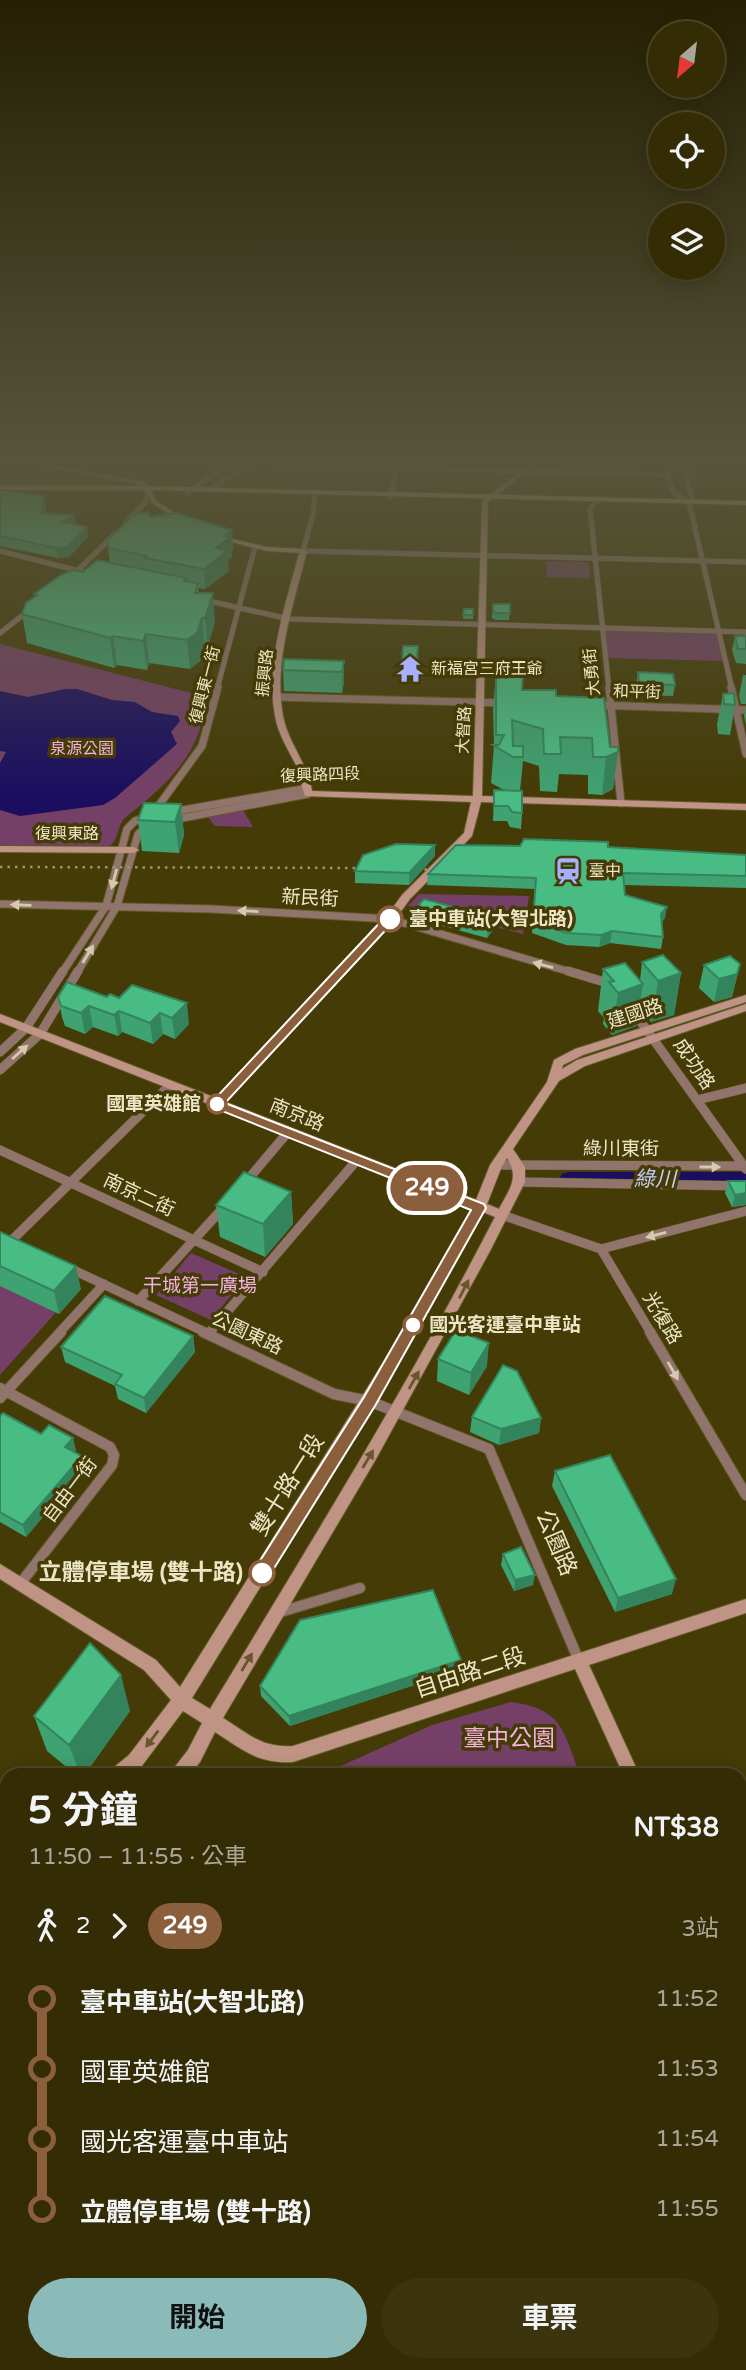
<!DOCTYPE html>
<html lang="zh-TW">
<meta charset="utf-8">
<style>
:root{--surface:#332c04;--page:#3b340e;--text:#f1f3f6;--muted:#a9a79a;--line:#4e4826;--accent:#8bbbb9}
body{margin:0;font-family:"Varela Round","Noto Sans TC",sans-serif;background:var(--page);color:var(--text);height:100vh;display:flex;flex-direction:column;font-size:26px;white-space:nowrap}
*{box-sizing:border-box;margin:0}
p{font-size:23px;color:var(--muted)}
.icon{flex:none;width:38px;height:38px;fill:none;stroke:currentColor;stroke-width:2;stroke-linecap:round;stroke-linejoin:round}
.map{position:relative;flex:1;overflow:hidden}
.details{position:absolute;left:0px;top:1768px;width:747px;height:604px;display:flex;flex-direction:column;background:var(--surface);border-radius:21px 21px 0 0;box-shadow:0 4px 18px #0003,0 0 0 2px var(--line)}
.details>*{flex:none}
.badge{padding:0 14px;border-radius:23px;font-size:24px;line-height:46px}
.needle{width:46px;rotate:208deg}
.buttons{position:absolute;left:648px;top:21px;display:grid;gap:14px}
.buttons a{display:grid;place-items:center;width:77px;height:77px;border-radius:50%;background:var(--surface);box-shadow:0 4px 18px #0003,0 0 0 2px var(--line);font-size:35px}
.map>.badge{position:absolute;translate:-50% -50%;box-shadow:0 0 0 4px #fff}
.legs{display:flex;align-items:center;gap:10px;height:77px;padding:0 28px;font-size:23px}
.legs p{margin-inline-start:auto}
.overview{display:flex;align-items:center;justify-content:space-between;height:119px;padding:0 28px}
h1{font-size:38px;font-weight:700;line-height:52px}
.button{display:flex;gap:14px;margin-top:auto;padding:14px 28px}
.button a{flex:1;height:80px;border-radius:42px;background:var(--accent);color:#111;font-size:28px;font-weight:700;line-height:80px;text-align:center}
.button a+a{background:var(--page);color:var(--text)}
ul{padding:0 28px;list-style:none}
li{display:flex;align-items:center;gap:24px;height:70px;font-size:26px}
li i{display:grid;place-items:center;width:10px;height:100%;margin:0 9px;background:currentColor}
li i::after{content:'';width:18px;height:18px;margin:-9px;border:5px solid;border-radius:50%;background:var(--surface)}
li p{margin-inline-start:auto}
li:first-child i{background:linear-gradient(#0000 50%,currentColor 0)}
li:last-child i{background:linear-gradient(currentColor 50%,#0000 0)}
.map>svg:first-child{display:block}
.green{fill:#754067}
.water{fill:#1b0e61}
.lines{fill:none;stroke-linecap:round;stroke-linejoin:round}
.river{fill:#1b0e61;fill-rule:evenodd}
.street-far4-casing{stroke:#625a29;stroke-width:6}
.street-far3-casing{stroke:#625a29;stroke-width:9}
.street-far2-casing{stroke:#625a29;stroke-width:10}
.street-far1-casing{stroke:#625a29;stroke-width:12}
.street-casing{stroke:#625a29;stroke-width:16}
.secondary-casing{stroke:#625a29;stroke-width:2}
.primary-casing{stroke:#625a29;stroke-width:2}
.street-far4{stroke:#91746b;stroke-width:5}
.street-far3{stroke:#91746b;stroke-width:7}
.street-far2{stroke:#91746b;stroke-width:9}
.street-far1{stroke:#91746b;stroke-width:10}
.street{stroke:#91746b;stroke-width:14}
.secondary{fill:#c09485;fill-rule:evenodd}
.primary{fill:#e5ac99;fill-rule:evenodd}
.rail{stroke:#9d966c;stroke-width:2.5;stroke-dasharray:2.5 5;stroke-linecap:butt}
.wall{fill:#3fa271}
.shaded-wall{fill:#33845c}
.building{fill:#49bc83;stroke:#33845c;stroke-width:2}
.oneway{fill:#d5caaf}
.oneway2{fill:#69562c}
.line-1{fill:#8b5e3c;stroke:#fff;stroke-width:2}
.stop-1-dot{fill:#fff;stroke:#8b5e3c;stroke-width:3.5}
.labels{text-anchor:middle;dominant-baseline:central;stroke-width:7;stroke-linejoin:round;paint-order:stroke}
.far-poi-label{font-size:16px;fill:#ece6c6;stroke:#443b06;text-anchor:start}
.far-street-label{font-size:16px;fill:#ece6c6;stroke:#443b06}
.far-park-label{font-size:16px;fill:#f4b1e0;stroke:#443b06}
.street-label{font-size:19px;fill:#ece6c6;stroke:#443b06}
.stop-label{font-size:19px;font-weight:bold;fill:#ece6c6;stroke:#443b06;text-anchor:start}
.park-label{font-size:19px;fill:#f4b1e0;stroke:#443b06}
.water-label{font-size:21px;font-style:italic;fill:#c7cefd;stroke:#443b06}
.near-street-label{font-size:23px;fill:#ece6c6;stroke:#443b06}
.near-stop-label{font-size:23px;font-weight:bold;fill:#ece6c6;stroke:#443b06;text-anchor:end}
.near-park-label{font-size:23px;fill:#f4b1e0;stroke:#443b06}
</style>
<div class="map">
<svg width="746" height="2370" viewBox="0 0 746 2370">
<rect width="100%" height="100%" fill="#443b06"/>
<g class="green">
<path d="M546,561l40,1 3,1 1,15 -43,-1z"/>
<path d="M604,629l112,3 7,29 -116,-3z"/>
<path d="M0,644l207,53c-3,14 -5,29 -11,42 -14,33 -44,57 -71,79 -8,7 -6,21 -15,28l-110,-1z"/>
<path d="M243,810l10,17 -38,-1 -7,-9z"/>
<path d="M419,894l110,2 -6,38 -115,-28z"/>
<path d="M191,1253l55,24 -35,43 -55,-25z"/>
<path d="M0,1282l58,28 -58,65z"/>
<path d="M511,1702c52,7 52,29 69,72h-257l109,-49z"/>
<path d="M7,2004v360h733v-234l6,14v226h-746v-360z"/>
</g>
<path class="water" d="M65,689h12l35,11 23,2 17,10 26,4 2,5 -9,11 6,12 -62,54 -12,7 -83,11 -20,-6v-47l6,-11 -6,-1v-60l28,6z"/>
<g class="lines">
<path class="river" d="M569,1172h177v16l-177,-2 -7,-2 -3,-5 3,-5z"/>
<defs>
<g id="street-far4">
<path d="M273,465l393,10"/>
<path d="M675,465l-9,10 9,19 14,8"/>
<path d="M695,465l-10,10 7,22 -3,5 43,187"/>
<path d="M209,490l39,-25"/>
<path d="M187,493l40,-28"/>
<path d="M315,493l-2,21 -10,37 443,11"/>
<path d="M390,498l7,-33"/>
<path d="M597,500l-7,9 19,180"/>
<path d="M127,521l18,-18 3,-11"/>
<path d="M0,551l91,23"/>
<path d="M75,573l40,-39"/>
<path d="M204,600l85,19 457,13"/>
<path d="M0,633l32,-25"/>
<path d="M217,689l38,-142"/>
</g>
<g id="street-far3">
<path d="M609,687l12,116"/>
<path d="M731,687l15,67"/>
<path d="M276,697l229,6"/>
<path d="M596,705l150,5"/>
<path d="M154,812l48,-66 16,-59"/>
<path d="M172,812l136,-24"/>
<path d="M172,820l136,-26"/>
<path d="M0,904l212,5 178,10 184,54"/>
<path d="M62,973l44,-67 21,-77 8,-8 13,-5"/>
<path d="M77,973l40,-67 21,-72 10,-9"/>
</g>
<g id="street-far2">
<path d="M568,971l43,13"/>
<path d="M631,1008l115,161"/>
<path d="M0,1052l26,-24 37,-57"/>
<path d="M0,1070l40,-36 38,-63"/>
<path d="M697,1100l49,-12"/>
<path d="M0,1150l263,122"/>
<path d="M496,1165l250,1"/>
<path d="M519,1182l227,4"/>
<path d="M245,1183l43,-51"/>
<path d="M502,1215l99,34 50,84"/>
<path d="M12,1240l157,-154"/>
<path d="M601,1249l145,-38"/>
<path d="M67,1267l140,66"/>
<path d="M138,1301l86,-94"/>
<path d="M59,1333l45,-49"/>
<path d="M209,1333l148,-173"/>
</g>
<g id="street-far1">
<path d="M203,1332l131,62 35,7 120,48 90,212"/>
<path d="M650,1332l96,163"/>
<path d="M209,1334l2,-2"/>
<path d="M0,1388l110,59 4,8 -2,10 -92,119"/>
<path d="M0,1398l61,-66"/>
<path d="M277,1613l83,-25"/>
</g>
<path id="street" d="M740,1891l6,-2"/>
<g id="secondary">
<path d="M39,465h11l96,17 10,18 31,22 -6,1 -30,-21 -10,-17z"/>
<path d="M528,465h7l-47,37 -6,294 264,8v6l-265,-8 -9,34 -62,63 -16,22 -168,181 250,98 14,-35 57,-83 7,-22 21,-11 171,-54v7l-163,53 -20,10 -1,4 15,-9 169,-56v7l-161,55 -26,15 -46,68 12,18v15l-35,69 -114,208 -153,259c26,16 38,30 70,28l453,-147v14l-157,52 50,109h-16l-48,-105 -282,93c-35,2 -50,-12 -78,-30l-15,30 -10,12h-18l2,-6 14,-18 14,-27 -19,-12 -42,56 -9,7h-21l2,-6 16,-13 42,-55 -27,-30 -144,-91v-15l156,96 24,27 221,-353 72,-126 -473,-186v-8l216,84 170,-181 16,-22 62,-62 7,-31 -166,-6c-4,-10 -5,-21 -9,-31 -8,-16 -18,-31 -21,-49 -10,-53 11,-112 24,-163l-32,-2 -52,-13 4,-2 48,11 36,2 4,2c-13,52 -34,111 -24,165 5,27 25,48 29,75l161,5 9,-295zM507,1158c13,20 2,32 -8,51l-12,-5 15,-38zM483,1212l12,5c-87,169 -187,330 -285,492l-18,-11 219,-356z"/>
<path d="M0,846l134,1 5,3 -5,3 -134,-1z"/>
<path d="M7,1862v22l-7,3v-21z"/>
<path d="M7,1936v22l-7,3v-22z"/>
<path d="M740,2006l6,2v29l-6,-2z"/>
</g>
<path id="primary" d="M0,486h146l600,15v4l-600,-15h-146z"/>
</defs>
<use href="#street-far4" class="street-far4-casing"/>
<use href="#street-far3" class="street-far3-casing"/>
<use href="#street-far2" class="street-far2-casing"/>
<use href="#street-far1" class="street-far1-casing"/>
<use href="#street" class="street-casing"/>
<use href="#secondary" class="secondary-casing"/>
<use href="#primary" class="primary-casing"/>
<use href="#street-far4" class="street-far4"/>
<use href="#street-far3" class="street-far3"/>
<use href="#street-far2" class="street-far2"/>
<use href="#street-far1" class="street-far1"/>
<use href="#street" class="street"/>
<use href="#secondary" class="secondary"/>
<use href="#primary" class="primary"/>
<g class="rail">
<path d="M0,867l374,1"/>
<path d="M402,869l49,1"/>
</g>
</g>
<g class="wall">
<path d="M0,490l45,6 1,9 -1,8 29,2 1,9 13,13 -19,20 -11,1 -58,-12z"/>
<path d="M150,517l82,13 1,20 -2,1 1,6 -4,3 1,11 -24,18 -7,-1 1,5 16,29 -7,24h-4l-4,15 -10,8 -41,-6 -2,7 -30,-5 -3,3 -87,-25 -5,-29 12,-17v-3l49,-22 27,-9 -3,-22z"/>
<path d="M493,604h17l-1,16h-13l-4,-2z"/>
<path d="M464,609h9v10h-10z"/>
<path d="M746,631v33l-10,-1 -4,-13 3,-14h10z"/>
<path d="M418,646l-1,32 -15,-1v-14z"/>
<path d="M344,661v21l-2,11 -58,-2 -1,-21z"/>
<path d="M638,672l37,13 -2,11 -35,-1 -2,-12z"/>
<path d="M496,673l26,17 34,6 54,51 8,5 -5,37 -11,6 -14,-1v-19l-29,-1 -2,18 -17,-1 -1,-25 -16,-5 -3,30 2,22 -1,16 -11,-2 -3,-6h-14l1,-31h10l-13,-7 3,-38 -1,-36z"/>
<path d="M743,675h3v29h-5l-2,-8z"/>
<path d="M723,694l12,11 -5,30 -12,-1 -1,-10z"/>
<path d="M746,705v20l-2,-9z"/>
<path d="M181,804l3,31 -5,18 -37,-2 -4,-31z"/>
<path d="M608,847l138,8v33l-122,-3 1,10 40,23 -4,5 2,14 -2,12 -51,-6 -11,4 -33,-2 -34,-12 3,-44 -108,-4 1,-11z"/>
<path d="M435,856l-26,29 -54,-2v-12z"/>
<path d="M417,907l77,11 -1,12 -6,8 -70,-19z"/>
<path d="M642,962l39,11 -7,42 -23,7 -12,-14 -3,18 -24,9 -9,-11 1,-6 -6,-7 5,-42 37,12z"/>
<path d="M740,964l-8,33 -18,5 -15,-14 5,-23z"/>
<path d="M58,997l61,1 70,26 -14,15 -12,-5 -10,10 -31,-12 -4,4 -25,-9 -8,7 -20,-8 -3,-9z"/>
<path d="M728,1181h18v24l-14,2 -7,-14z"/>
<path d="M291,1192l2,32 -28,33 -45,-20 -4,-32z"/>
<path d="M0,1232l81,57 -22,25 -59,-28z"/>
<path d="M193,1336l2,16 -49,61 -28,-14 -3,-13 -50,-24 -4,-15z"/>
<path d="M438,1359l49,7 -18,29 -32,-14z"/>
<path d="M0,1416l76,34 -2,2 10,16 -58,69 -26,-15z"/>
<path d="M472,1417l69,1 -2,15 -40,12 -29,-13z"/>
<path d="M555,1471l117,123 -57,18 -63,-126z"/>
<path d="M503,1554l30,31 -19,6 -13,-26z"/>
<path d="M460,1670l-170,56 -29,-30 -1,-10z"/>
<path d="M130,1711l-45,63h-10l-28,-23 -13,-35z"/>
<path d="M746,1925v36l-6,-12v-13z"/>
</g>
<g class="shaded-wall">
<path d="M45,496l1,9 -3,18 -2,-10z"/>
<path d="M74,515l1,10 -12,-3z"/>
<path d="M87,527l1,10 -19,20 -11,1 -2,-10z"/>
<path d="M232,530l1,20 -2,1 1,6 -4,3 1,11 -24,18 -1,-20 21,-33z"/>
<path d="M213,593l2,29 -7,24 -3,-28z"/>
<path d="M202,618l2,28 -4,15 -10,8 -3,-29z"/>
<path d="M146,634l3,29 -2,7 -4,-29z"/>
<path d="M113,636l4,29 -3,3 -4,-30z"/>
<path d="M344,661v21l-2,11v-21z"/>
<path d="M618,752l-5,37 -11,6 4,-38z"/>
<path d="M181,804l3,31 -5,18 -4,-31z"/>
<path d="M435,845v11l-26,29v-12z"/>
<path d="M667,907l-2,11 -6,8 2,-12z"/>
<path d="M494,918l-1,12 -6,8 1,-12z"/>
<path d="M612,931l-2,12 -11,4 2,-12z"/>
<path d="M740,964l-8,33 -18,5 5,-23z"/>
<path d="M681,973l-7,42 -23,7 7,-41z"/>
<path d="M643,984l-7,42 -24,9 6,-42z"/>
<path d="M187,1003l2,21 -14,15 -3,-21z"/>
<path d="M89,1006l4,21 -8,7 -4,-21z"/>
<path d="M119,1011l3,21 -4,4 -4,-21z"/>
<path d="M160,1013l3,21 -10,10 -3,-21z"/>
<path d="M291,1192l2,32 -28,33 -2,-33z"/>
<path d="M746,1193v12l-14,2 3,-12z"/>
<path d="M76,1266l5,23 -22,25 -5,-23z"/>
<path d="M193,1336l2,16 -49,61 -2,-15z"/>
<path d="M489,1343l-2,23 -18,29 2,-22z"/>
<path d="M541,1418l-2,15 -40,12 2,-16z"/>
<path d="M73,1438l3,12 -8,9 -3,-12z"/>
<path d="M82,1456l2,12 -58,69 -3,-12z"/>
<path d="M535,1575l-2,10 -19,6 1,-11z"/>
<path d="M676,1579l-4,15 -57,18 3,-14z"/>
<path d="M461,1660l-1,10 -170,56 -1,-10z"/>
<path d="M121,1675l9,36 -45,63h-5l-11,-29z"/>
</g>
<g class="building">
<path d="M0,490h6l39,6 -4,17 33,2 -11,7 24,5 -20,20 -11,1 -56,-12z"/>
<path d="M148,512l2,5 26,-4 56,17 -7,6 5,1 -14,11 11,3 -23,18 -59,-11 2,-2 -38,-8 -2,-7 26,-26z"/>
<path d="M97,560l90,18 -3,3 14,2 -3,10h18l-8,25h-3l-5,15 -10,7 -41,-6 -3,7 -30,-5 -3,2 -88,-24 4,-11 11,-8 -3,-1 27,-19 12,-5 10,2z"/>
<path d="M493,604h17v9h-14l-3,-2z"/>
<path d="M464,609h9v6h-10z"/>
<path d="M735,636h11v13h-8z"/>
<path d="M403,646h15l-1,17h-15z"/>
<path d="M284,659l60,2 -2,11 -59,-2z"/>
<path d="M638,672l35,2 2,11 -36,-1z"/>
<path d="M496,673l27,1 -1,16h34v6l48,2 6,49h8v5l-12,5h-13l-1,-19 -32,-1 1,17h-17l-1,-25 -31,-9 1,26h10v11h-10l-20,-12h6l5,-10h-8z"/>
<path d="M734,693l1,12 -11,-1 -1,-10z"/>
<path d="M494,790l28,1v22l-10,-1 -4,-6h-14z"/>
<path d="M144,803l37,1 -6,18 -37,-2z"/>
<path d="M524,839l84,3v5l138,8v21l-123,-3 2,22 42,12 -6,7 2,23 -51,-6 -11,4 -34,-2 -34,-11 3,-44 -108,-4 28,-29 64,1z"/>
<path d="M396,844l39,1 -26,28 -54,-2 8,-16z"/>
<path d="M424,899l70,19 -6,8 -71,-19z"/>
<path d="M663,955l18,18 -23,8 -16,-19z"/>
<path d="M730,956l10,8 -3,10 -18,5 -15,-14z"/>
<path d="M625,963l18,21 -25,9 -9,-11 5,-1 -11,-12z"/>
<path d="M67,982l40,15 3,-3 9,4 13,-13 55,18 -15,15 -12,-5 -10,10 -31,-12 -5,4 -25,-9 -8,7 -20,-7 -3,-9z"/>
<path d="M244,1172l47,20 -28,32 -47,-19z"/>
<path d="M728,1181h18v12l-11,2z"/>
<path d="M0,1232l76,34 -22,25 -54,-25z"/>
<path d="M105,1296l88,40 -49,62 -29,-14 7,-9 -61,-28z"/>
<path d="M456,1330l33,13 -18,30 -33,-14z"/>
<path d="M503,1365l14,6 24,47 -40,11 -29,-12z"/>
<path d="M3,1413l38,21 8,-9 24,13 -8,9 17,9 -59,69 -23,-13v-96z"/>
<path d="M610,1455l66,124 -58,19 -63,-127z"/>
<path d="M521,1547l14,28 -20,5 -12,-26z"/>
<path d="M433,1590l28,70 -172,56 -29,-30 40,-66z"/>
<path d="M90,1643l31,32 -52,70 -35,-29z"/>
</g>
<defs><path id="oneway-solid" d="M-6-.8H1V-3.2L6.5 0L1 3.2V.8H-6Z" transform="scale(1.75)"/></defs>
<g class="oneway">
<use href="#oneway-solid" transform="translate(114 879) rotate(105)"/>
<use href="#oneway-solid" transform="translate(21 905) rotate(-178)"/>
<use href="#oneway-solid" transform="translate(248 911) rotate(-177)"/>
<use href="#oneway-solid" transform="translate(88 954) rotate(-59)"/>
<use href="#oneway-solid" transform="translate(543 965) rotate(-165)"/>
<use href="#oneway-solid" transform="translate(20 1052) rotate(-42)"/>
<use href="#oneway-solid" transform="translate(710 1167)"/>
<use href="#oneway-solid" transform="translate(656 1235) rotate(166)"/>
<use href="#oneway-solid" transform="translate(673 1371) rotate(60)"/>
</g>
<g class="oneway2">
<use href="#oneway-solid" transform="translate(464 1289) rotate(-63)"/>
<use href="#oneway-solid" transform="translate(414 1380) rotate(-61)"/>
<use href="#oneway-solid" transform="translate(368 1459) rotate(-59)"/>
<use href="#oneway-solid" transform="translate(247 1662) rotate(-59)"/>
<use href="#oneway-solid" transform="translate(152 1739) rotate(127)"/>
</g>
<linearGradient id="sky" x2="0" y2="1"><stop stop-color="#252003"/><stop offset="0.58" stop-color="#56553b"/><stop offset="1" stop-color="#56553b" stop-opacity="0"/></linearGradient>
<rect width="746" height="796" fill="url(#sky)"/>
<path class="line-1" d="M386,916l10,3 -171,184 259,101 2,4 -111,198 -107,172 -6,2 -6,-2 -3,-5 3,-6 108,-170 107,-187 -259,-103 -2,-3z"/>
<defs>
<symbol id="temple-bare" viewBox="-9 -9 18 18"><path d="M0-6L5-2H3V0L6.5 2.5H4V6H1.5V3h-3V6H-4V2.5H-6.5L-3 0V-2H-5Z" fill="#a7b0fc" stroke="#443b06" stroke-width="2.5" paint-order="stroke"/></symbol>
<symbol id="station-bare" viewBox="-9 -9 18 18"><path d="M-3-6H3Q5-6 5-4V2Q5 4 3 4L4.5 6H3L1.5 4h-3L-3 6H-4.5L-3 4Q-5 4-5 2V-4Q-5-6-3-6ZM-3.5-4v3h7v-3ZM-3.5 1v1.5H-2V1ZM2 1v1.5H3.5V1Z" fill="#a7b0fc" stroke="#443b06" stroke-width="2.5" paint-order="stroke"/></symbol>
</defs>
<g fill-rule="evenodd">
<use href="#temple-bare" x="391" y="650" width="38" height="38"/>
<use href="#station-bare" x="549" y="852" width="38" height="38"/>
</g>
<g class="stop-1-dot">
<circle cx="390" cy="919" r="12"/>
<circle cx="217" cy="1104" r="9"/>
<circle cx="413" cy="1325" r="9"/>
<circle cx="262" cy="1573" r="12"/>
</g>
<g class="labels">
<g class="far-poi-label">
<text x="431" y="669">新福宮三府王爺</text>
<text x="589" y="871">臺中</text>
</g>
<g class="far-street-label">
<text transform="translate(592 672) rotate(-96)">大勇街</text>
<text transform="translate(265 673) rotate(-84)">振興路</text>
<text transform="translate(205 685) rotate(-76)">復興東一街</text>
<text transform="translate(637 692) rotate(2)">和平街</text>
<text transform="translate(464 730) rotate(-87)">大智路</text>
<text transform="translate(320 775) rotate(-2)">復興路四段</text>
<text x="67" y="834">復興東路</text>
</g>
<g class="far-park-label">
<text x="82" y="749">泉源公園</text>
</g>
<g class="street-label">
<text transform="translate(310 898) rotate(3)">新民街</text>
<text transform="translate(635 1014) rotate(-18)">建國路</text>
<text transform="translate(694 1064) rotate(56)">成功路</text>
<text transform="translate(297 1115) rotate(22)">南京路</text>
<text x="621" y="1149">綠川東街</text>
<text transform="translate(139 1195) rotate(25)">南京二街</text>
<text transform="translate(662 1318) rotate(59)">光復路</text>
<text transform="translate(247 1333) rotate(25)">公園東路</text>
<text transform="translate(70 1490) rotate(-53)">自由一街</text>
</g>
<g class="stop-label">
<text x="409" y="919">臺中車站(大智北路)</text>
<text x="201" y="1104" text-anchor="end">國軍英雄館</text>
<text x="429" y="1325">國光客運臺中車站</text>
</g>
<g class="park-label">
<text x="200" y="1286">干城第一廣場</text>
</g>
<g class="water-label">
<text x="655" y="1179">綠川</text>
</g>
<g class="near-street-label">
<text transform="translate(288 1485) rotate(-58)">雙十路一段</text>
<text transform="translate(556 1543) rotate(67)">公園路</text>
<text transform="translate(470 1673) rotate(-18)">自由路二段</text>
</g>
<g class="near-stop-label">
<text x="243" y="1573">立體停車場 (雙十路)</text>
</g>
<g class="near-park-label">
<text x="509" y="1739">臺中公園</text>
</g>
</g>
</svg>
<div class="buttons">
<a><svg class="needle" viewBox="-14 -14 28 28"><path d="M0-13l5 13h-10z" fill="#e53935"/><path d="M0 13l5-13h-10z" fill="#a9a79a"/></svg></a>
<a><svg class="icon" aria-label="locate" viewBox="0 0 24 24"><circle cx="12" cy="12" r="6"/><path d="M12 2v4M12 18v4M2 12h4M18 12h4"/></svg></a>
<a><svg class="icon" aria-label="layers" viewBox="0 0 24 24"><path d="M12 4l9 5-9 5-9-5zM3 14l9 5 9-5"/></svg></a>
</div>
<b class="badge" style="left:427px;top:1188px;background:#8b5e3c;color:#fff">249</b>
<section class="details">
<div class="overview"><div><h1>5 分鐘</h1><p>11:50 – 11:55 · 公車</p></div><b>NT$38</b></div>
<div class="legs"><svg class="icon" aria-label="walk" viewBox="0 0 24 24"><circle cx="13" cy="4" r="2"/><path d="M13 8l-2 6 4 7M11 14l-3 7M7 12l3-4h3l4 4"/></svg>2<svg class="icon" aria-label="forward" viewBox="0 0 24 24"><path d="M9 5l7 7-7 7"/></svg><b class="badge" style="background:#8b5e3c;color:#fff">249</b><p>3站</p></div>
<ul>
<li><i style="color:#8b5e3c"></i><b>臺中車站(大智北路)</b><p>11:52</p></li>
<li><i style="color:#8b5e3c"></i><span>國軍英雄館</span><p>11:53</p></li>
<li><i style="color:#8b5e3c"></i><span>國光客運臺中車站</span><p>11:54</p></li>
<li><i style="color:#8b5e3c"></i><b>立體停車場 (雙十路)</b><p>11:55</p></li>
</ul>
<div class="button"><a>開始</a><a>車票</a></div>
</section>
</div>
